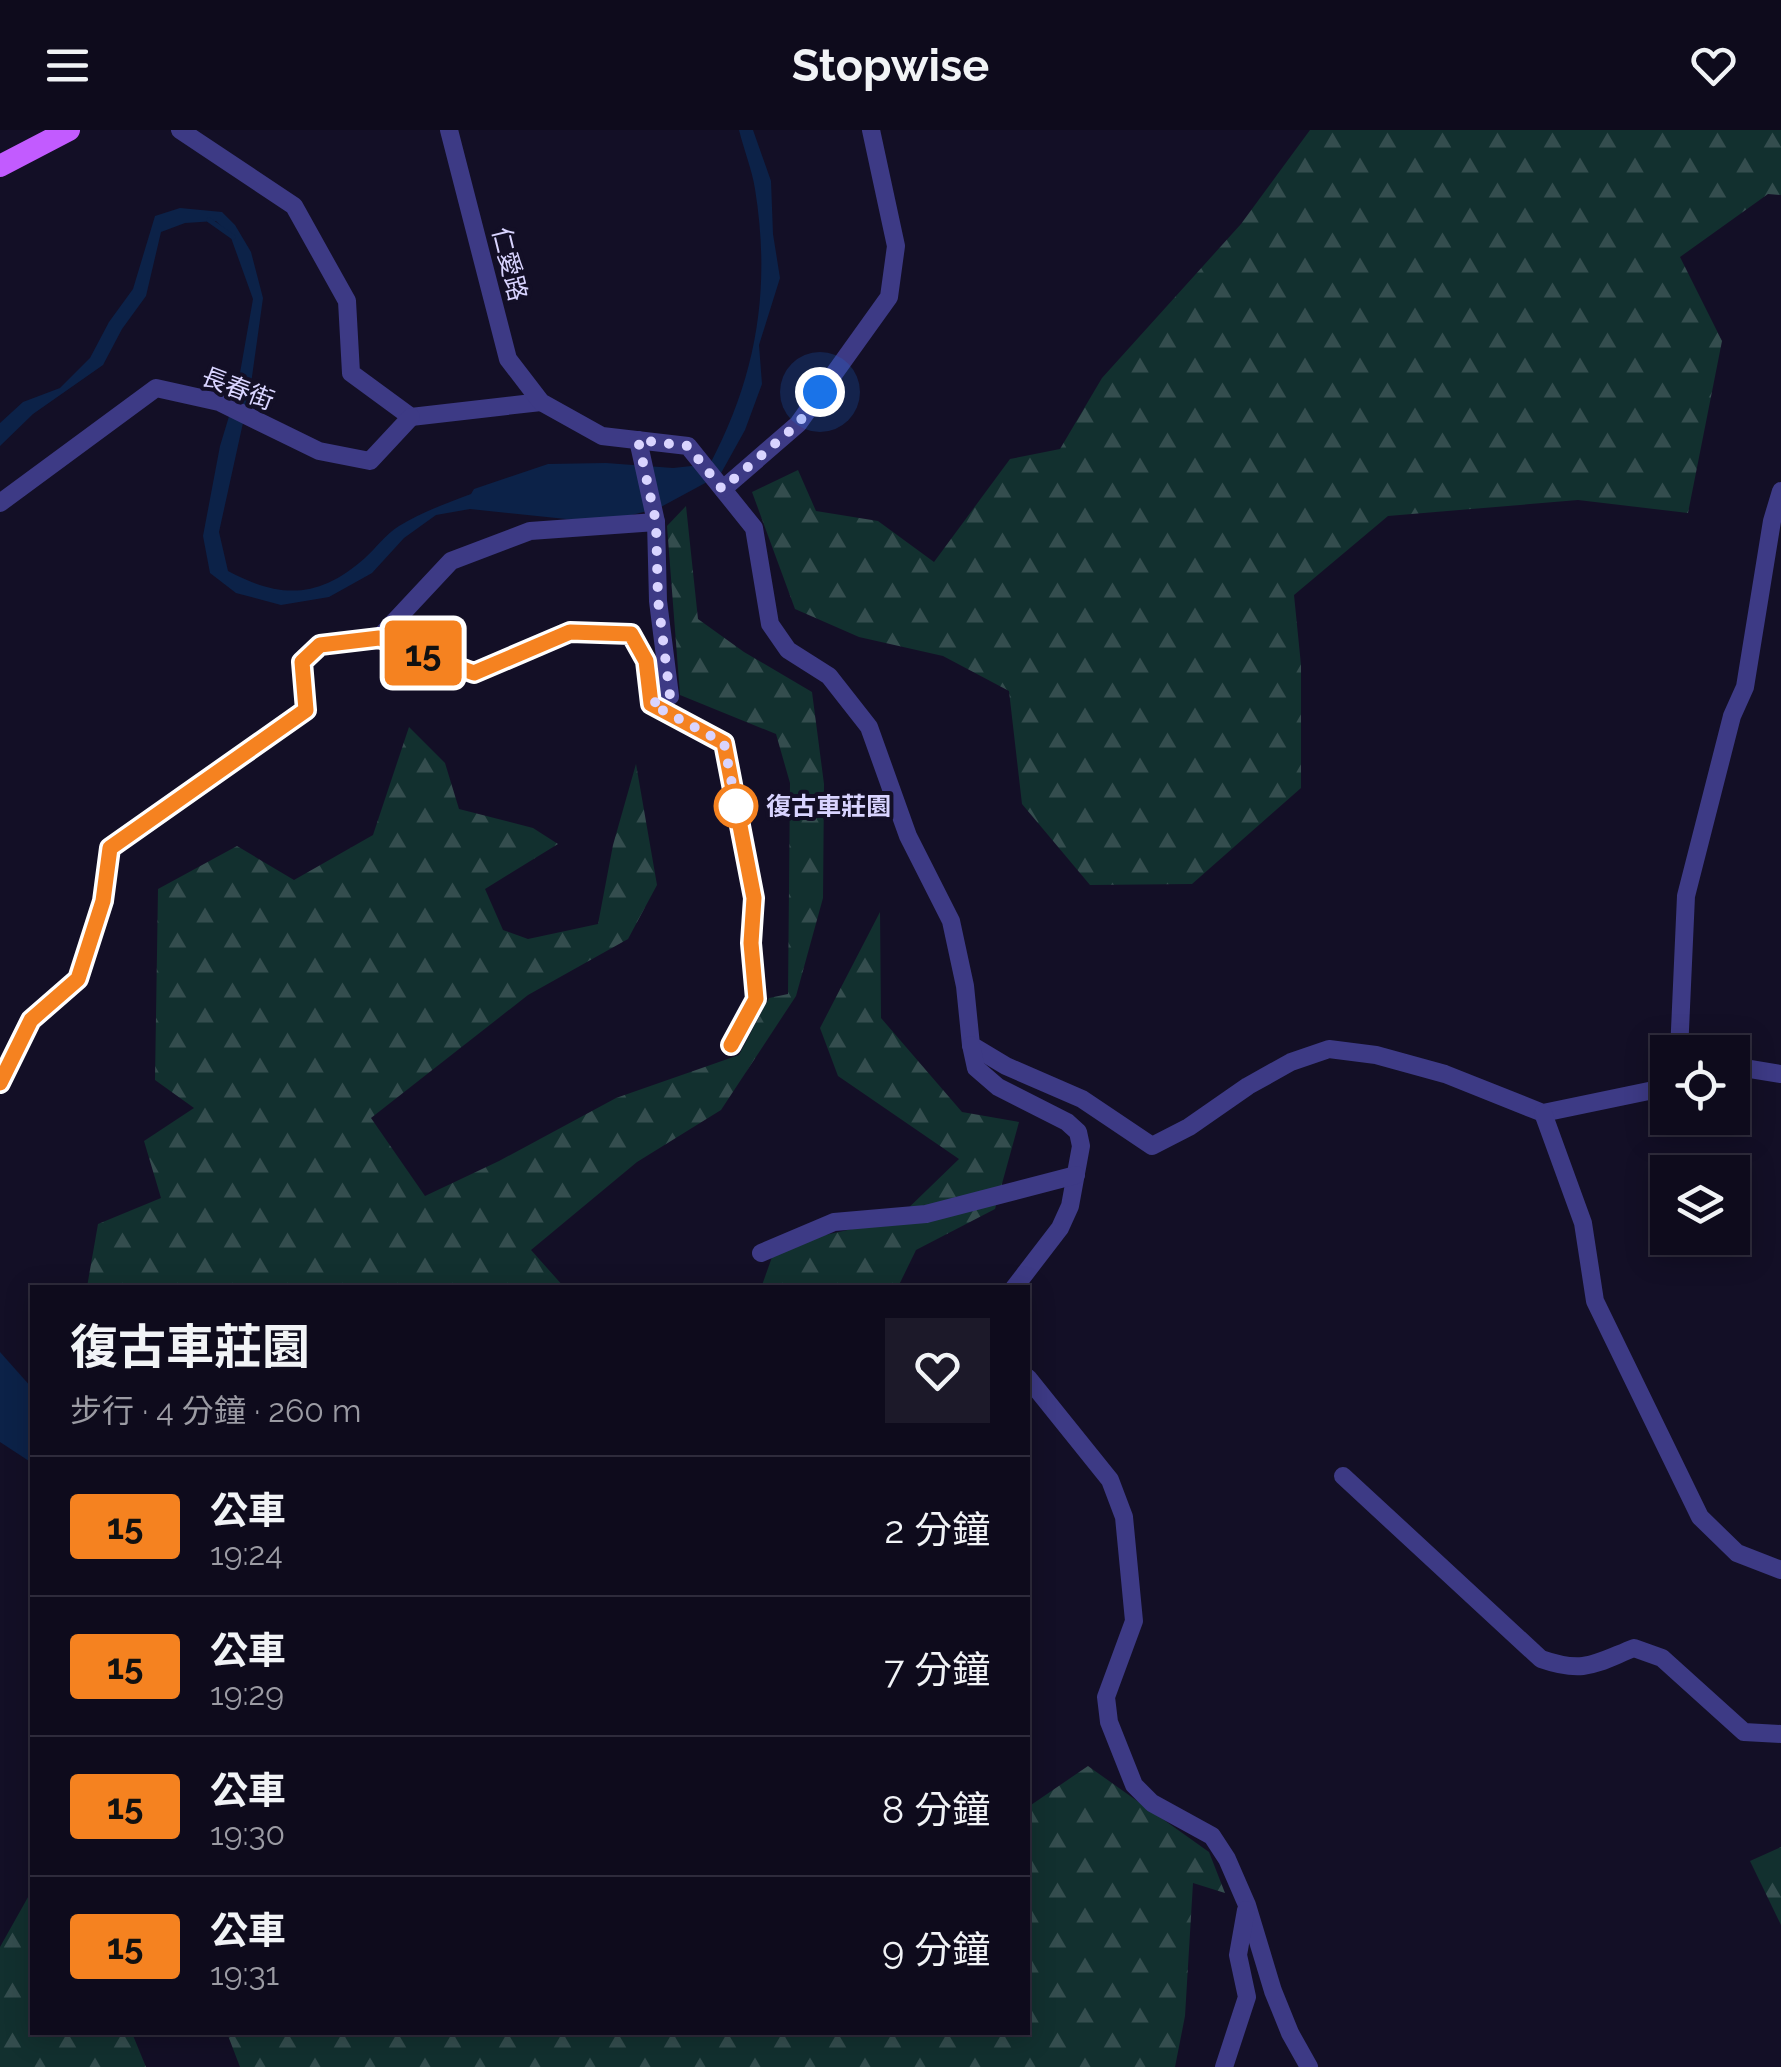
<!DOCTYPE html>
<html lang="zh-TW">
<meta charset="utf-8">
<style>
:root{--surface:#0e0b1c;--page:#1c1929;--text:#f1f3f6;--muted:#9b9ba3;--line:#2e2b3b}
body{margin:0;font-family:Raleway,"Noto Sans TC",sans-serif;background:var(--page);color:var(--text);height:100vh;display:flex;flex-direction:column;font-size:38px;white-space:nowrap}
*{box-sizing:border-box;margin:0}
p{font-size:32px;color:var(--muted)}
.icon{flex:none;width:55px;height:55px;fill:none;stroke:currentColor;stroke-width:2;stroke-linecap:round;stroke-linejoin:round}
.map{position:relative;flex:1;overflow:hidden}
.panel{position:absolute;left:30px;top:1155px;width:1000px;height:750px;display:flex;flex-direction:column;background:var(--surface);border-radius:0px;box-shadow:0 5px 25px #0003,0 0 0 2px var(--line)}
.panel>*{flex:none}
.badge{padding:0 20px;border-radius:8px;font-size:35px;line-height:65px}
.tools{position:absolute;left:1650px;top:905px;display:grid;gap:20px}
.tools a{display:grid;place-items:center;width:100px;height:100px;border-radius:0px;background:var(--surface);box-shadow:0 5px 25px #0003,0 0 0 2px var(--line);font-size:50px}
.you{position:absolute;width:50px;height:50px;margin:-25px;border:8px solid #fff;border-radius:50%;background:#1a73e8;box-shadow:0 0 0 15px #1a73e833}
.map>.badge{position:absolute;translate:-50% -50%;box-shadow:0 0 0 5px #fff}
.round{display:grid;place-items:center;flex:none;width:105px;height:105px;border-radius:0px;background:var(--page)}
.headline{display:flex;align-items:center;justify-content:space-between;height:170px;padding:0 40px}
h1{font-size:48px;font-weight:700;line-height:75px}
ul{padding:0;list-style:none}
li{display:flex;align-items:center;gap:30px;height:140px;padding:0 40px;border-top:2px solid var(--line)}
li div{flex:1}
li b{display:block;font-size:38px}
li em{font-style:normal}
li .badge{min-width:110px;font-weight:700;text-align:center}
header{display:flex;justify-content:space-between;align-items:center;height:130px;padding:0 40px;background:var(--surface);font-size:45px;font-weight:700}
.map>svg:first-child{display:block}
.forest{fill:url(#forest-firs)}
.water{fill:#0c2248}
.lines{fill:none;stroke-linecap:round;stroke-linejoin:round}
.stream{stroke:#0c2248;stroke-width:5}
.minor{stroke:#3d3a85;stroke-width:18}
.major{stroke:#c25bff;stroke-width:22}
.line-casing{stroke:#fff;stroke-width:22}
.line{stroke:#f58220;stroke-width:15}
.walk{stroke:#d9d4ff;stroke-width:10;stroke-dasharray:0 18}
.stop-dot{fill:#fff;stroke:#f58220;stroke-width:5}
.labels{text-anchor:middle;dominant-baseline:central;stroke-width:8;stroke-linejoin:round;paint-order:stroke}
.street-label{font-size:25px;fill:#d9d4ff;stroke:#130f26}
.stop-label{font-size:25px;font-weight:bold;fill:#d9d4ff;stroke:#130f26;text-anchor:start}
</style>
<header><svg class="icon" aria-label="menu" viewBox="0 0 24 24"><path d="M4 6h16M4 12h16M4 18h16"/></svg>Stopwise<svg class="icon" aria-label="heart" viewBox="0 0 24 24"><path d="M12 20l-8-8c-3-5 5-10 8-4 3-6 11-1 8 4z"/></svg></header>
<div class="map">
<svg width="1781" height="1937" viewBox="0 0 1781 1937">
<defs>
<pattern id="forest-firs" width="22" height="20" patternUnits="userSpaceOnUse" patternTransform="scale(2.5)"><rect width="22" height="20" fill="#12302f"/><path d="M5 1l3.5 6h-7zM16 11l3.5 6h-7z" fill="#344d4e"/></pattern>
</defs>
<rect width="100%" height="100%" fill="#130f26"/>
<g class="forest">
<path d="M1310,0h471v65l-13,-1 -88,63 42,84 -34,172 -110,-13 -190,16 -94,79 7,70v123l-109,96 -102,1 -68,-81 -13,-113 -66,-35 -84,-19 -64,-28 -43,-117 46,-22 18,41 62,10 56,41 76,-103 50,-10 42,-71 139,-154z"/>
<path d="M686,376l12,113 46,33 68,40 12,92 -1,114 -27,98 -75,114 -84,52 -106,88 33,37h-477l11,-63 63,-26 -17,-57 50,-33 -39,-28 3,-191 79,-43 57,34 79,-45 36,-108 36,36 14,46 74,19 25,16 -73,45 18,41 25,9 70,-15 15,-79 23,-81 21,121 -29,54 -100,56 -157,123 54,78 74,-35 117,-63 123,-43 30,-57 19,-4 2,-211 -14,-49 -96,-39 -13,-169z"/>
<path d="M880,782l1,106 81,94 57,10 -24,87 -79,41 -18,37 -137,1 15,-42 121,-27 62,-60 -121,-83 -18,-48z"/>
<path d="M1088,1636l121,86 16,41 -32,-10 -8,133 -10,51h-935l-13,-34 801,-1v-225z"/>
<path d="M1781,1717v78l-31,-64z"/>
<path d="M32,1760v142l100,1 14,34h-146v-120z"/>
</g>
<g class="water">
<path d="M739,0h14l18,51 2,53 7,44 -21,67 3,39 -17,46 -25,45 -61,33 -43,11h-50l-96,-10 -34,6 -32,23 -32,35 -43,24 -48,8 -45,-12 -26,-20 -7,-37 17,-90 17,-56 16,-91 -23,-64 -14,-14 -31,2 -24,9 -15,64 -24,33 -19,36 -70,49 -33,32v-23l23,-21 37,-14 30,-30 19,-36 24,-33 22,-73 25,-8 42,4 13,13 16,27 12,46 -13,93 -31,141 9,39c52,28 91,28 137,-13 11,-10 21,-24 34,-32 23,-14 48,-23 72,-32l3,-5 74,-25 58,-1 67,5 37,-4c47,-89 61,-176 45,-275 -3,-19 -11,-39 -16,-59z"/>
<path d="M0,1222l32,36v75l-32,-21z"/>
</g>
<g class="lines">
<path class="stream" d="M209,90l24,17"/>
<g class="minor">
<path d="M180,0l114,76 53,95 4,72 60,44 130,-15"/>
<path d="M449,0l59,229 33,43 61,34 86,10 66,82 16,96 18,26 41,26 40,51 39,109 43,85 14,65 6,59 35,21 76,33 70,47 37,-19 59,-41 43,-24 38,-13 47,6 69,19 98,39 125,-26"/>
<path d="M638,310l18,82 2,79 12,95 -19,9"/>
<path d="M723,359l75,-65 91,-127 7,-51 -25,-116"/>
<path d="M0,373l156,-115 63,14 100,49 51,10 41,-44"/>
<path d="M379,508l72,-77 79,-30 126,-9"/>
<path d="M971,915l5,23 22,19 69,35 11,10 3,14 -11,60 -10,22 -46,60"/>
<path d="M1679,922l7,-156 46,-180 13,-29 27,-166 9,-30"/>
<path d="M1732,936l49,8"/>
<path d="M0,953l31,-63 48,-41 24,-78 7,-53 196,-138 -4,-48 18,-17 59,-7 95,35 95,-41 62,2 15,27 5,44 73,38 30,155 -3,45 4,56 -24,46"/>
<path d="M1543,983l40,110 12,78 105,216 37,36 44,17"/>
<path d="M761,1123l73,-31 92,-8 150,-39"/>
<path d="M1028,1248l82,102 14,37 10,104 -28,76 3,25 25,63 18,18 60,33 15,23 20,46 26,86 17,42 19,34"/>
<path d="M1343,1346l198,183c43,15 53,5 93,-11l28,10 82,74 37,2"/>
<path d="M1224,1937l23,-70 -9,-42 8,-45"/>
</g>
<path class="major" d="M0,36l69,-36"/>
</g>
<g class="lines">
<defs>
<path id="line" d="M0,953l31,-63 47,-41 25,-78 7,-53 196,-138 -4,-48 18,-17 59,-7 95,35 96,-41 61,2 15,27 5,43 73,39 30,155 -3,45 5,56 -25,46"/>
</defs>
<use href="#line" class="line-casing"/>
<use href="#line" class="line"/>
<path class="walk" d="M736,676l3,14 -15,-77 -73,-39 19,-8 -12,-96 -2,-78 -18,-82 50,6 34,43 76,-65 22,-32"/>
</g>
<circle class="stop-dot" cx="736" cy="676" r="20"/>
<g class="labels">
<g class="street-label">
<text transform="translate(510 134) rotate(76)">仁愛路</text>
<text transform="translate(238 258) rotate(21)">長春街</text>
</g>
<g class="stop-label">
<text x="766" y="676">復古車莊園</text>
</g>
</g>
</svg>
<div class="tools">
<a><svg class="icon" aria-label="locate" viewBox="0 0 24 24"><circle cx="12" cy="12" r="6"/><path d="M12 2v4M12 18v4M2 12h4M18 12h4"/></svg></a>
<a><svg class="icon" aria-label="layers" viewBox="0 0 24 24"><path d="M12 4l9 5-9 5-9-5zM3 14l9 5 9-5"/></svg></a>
</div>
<div class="you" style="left:820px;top:262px"></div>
<b class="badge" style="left:423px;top:523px;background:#f58220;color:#111">15</b>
<section class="panel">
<div class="headline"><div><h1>復古車莊園</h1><p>步行 · 4 分鐘 · 260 m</p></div><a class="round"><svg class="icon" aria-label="heart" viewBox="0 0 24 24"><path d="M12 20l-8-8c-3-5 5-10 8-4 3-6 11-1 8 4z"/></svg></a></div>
<ul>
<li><span class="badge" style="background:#f58220;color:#111">15</span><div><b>公車</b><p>19:24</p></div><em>2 分鐘</em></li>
<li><span class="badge" style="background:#f58220;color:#111">15</span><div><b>公車</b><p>19:29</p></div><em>7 分鐘</em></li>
<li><span class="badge" style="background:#f58220;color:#111">15</span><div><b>公車</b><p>19:30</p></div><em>8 分鐘</em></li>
<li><span class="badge" style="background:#f58220;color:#111">15</span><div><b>公車</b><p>19:31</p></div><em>9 分鐘</em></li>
</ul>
</section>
</div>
